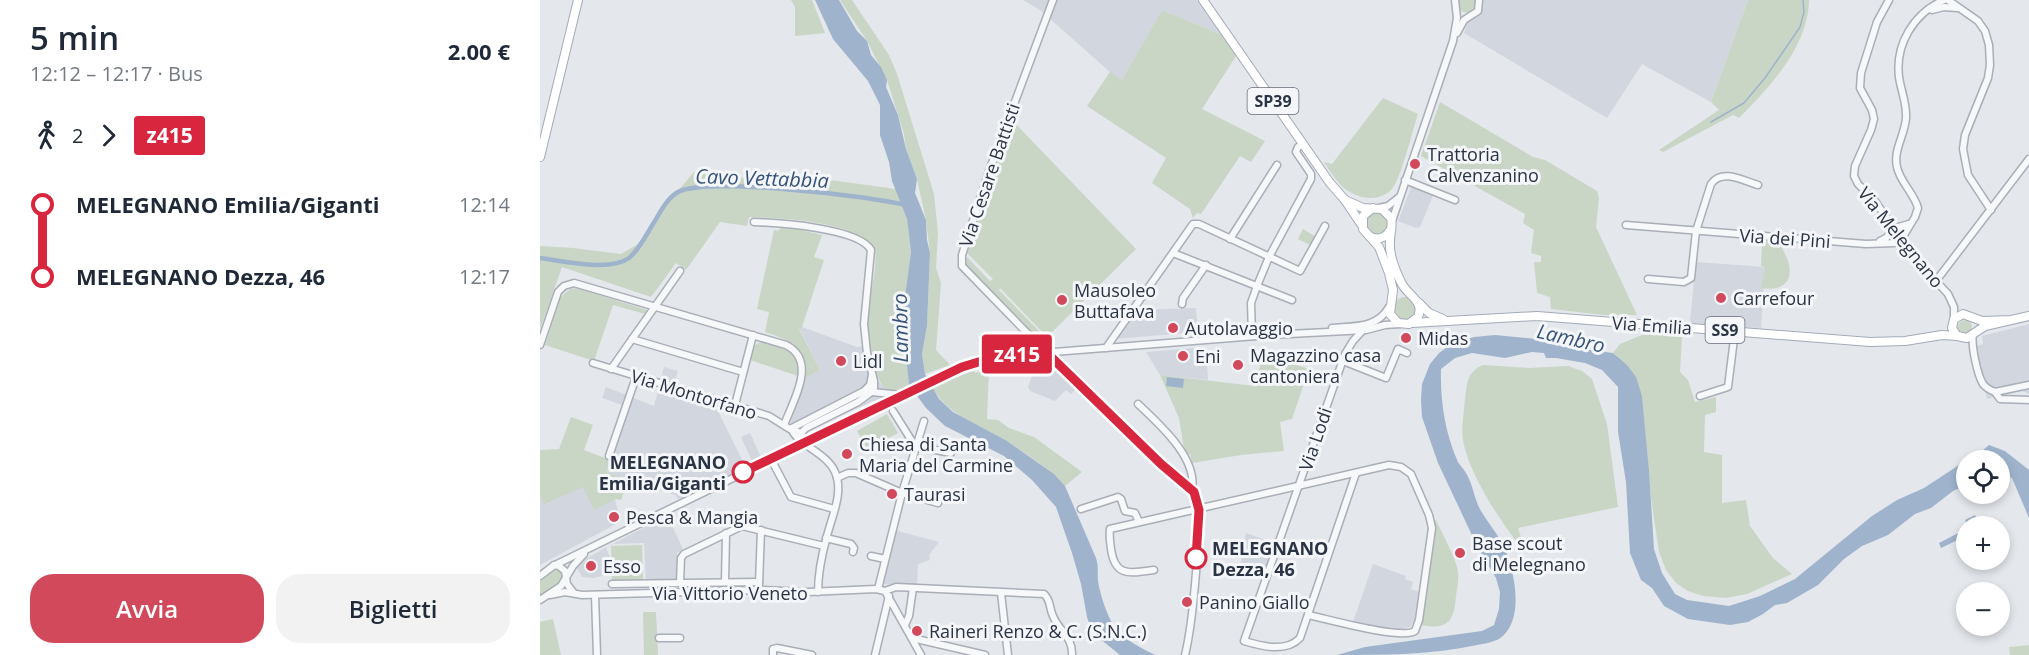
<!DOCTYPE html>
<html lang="it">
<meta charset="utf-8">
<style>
:root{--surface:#fff;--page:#f2f2f3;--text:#1f2937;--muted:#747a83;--accent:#d1495b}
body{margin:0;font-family:"Open Sans",sans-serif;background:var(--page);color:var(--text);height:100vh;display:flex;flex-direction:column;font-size:22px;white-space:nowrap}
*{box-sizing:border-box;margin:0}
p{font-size:20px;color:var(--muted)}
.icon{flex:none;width:33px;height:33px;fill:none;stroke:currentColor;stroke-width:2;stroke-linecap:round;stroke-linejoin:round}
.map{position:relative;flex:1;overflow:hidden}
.drawer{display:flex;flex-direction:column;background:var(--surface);width:540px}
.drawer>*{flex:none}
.badge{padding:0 12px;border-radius:4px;font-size:21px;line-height:39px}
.buttons{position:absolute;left:1416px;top:450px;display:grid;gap:12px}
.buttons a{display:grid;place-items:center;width:54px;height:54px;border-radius:50%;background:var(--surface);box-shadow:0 3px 9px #0003;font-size:30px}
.map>.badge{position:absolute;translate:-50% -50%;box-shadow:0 0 0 3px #fff}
.legs{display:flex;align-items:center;gap:9px;height:66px;padding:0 30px;font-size:20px}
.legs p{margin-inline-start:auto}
.headline{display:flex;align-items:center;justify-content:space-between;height:102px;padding:0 30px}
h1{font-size:33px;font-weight:600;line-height:45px}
.primary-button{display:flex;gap:12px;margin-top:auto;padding:12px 30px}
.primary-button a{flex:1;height:69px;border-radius:24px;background:var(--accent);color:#fff;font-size:24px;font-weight:600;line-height:69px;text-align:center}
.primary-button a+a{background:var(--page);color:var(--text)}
ul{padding:0 30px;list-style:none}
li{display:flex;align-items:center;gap:21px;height:72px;font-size:22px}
li i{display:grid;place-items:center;width:9px;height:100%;margin:0 8px;background:currentColor}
li i::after{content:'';width:15px;height:15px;margin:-8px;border:4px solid;border-radius:50%;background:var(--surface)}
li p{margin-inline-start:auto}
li:first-child i{background:linear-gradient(#0000 50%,currentColor 0)}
li:last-child i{background:linear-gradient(currentColor 50%,#0000 0)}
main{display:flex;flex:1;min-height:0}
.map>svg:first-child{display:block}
.built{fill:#d2d6de}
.green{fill:#c9d6c5}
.water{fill:#9fb4cc}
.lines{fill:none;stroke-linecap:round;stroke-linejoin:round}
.stream{stroke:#9fb4cc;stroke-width:1.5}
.canal{stroke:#9fb4cc;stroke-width:4.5}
.minor-casing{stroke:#a9aeb7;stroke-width:9}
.major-casing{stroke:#a3abb8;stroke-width:10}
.minor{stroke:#f7f8fa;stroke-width:6}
.major{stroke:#fff;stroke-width:8}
.line-1-casing{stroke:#fff;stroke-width:14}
.line-1{stroke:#d7263d;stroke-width:9}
.poi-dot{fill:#d1495b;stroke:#f4f6f9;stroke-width:2}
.stop-1-dot{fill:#fff;stroke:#d7263d;stroke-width:3}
.labels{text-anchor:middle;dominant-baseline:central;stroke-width:6;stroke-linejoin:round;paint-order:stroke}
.shield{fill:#f4f6f9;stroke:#676e7b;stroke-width:1.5}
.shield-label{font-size:16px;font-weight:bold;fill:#2b3445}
.poi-label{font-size:18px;fill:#2b3445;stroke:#f4f6f9;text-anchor:start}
.street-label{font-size:18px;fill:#2b3445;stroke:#f4f6f9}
.stop-label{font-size:18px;font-weight:bold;fill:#2b3445;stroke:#f4f6f9;text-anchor:end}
.water-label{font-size:20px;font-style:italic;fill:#34527a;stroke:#f4f6f9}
</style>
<main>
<section class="drawer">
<div class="headline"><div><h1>5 min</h1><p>12:12 – 12:17 · Bus</p></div><b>2.00 €</b></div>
<div class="legs"><svg class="icon" aria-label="walk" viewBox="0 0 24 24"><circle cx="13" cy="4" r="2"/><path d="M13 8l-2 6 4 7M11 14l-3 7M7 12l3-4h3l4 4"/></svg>2<svg class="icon" aria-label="forward" viewBox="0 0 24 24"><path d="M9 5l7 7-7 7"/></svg><b class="badge" style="background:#d7263d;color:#fff">z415</b></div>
<ul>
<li><i style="color:#d7263d"></i><b>MELEGNANO Emilia/Giganti</b><p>12:14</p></li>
<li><i style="color:#d7263d"></i><b>MELEGNANO Dezza, 46</b><p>12:17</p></li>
</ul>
<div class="primary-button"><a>Avvia</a><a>Biglietti</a></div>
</section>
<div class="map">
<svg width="1489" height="655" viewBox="0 0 1489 655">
<rect width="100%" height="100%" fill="#e4e7ec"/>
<g class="built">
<path d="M483,0h174l25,35 -60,-25 -40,70 -12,-8 -70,-62z"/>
<path d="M942,0h266l-37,102 -69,-38 -35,54 -143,-85 5,-14 8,-3 3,-5z"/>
<path d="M872,185l22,8 -14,34 -4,1 -18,-7z"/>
<path d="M1156,262l69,5 -4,61 -70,-5 -1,-2z"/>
<path d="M656,308l2,24 -83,7 20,-29z"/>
<path d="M1489,324v70l-7,-3 -35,8 -12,-53 8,-2 -1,-8z"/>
<path d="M262,327l55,20 13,-2 9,37 10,9 -3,5 -77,32h-9l-10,-5 10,-48 7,2 13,-7 -21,-42z"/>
<path d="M666,347l2,33 -48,-5 -14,-23z"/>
<path d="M494,359h7l38,27 -8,8 -5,-4 -11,11 -25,-10 -2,-4 6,-17z"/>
<path d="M124,367l14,4 -6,18 41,12 35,71 -46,22 -24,5 -3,-4 -70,-23 5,-12 -3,-2 18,-52 -23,-8 4,-11 48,19z"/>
<path d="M210,433l14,31 -9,4 -14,-31z"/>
<path d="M43,486l32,13 3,13 -2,12 -76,41v-69l5,9z"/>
<path d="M127,515l16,34 -6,4 1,28 -32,1 -2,-39 -30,1 -8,4 6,14 -9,5 3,8 -12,3 -12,-1 -5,-9 6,-8z"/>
<path d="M354,530l45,12 -10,13 1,5 -12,4 -1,21 -35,-1z"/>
<path d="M706,533l30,11 -13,35 -24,-5z"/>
<path d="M833,564l33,12 -1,3 8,3 -2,7 8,3 -5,29 -4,6 -14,3 -14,-1 -29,-7z"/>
</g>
<g class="green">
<path d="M251,0h21l13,33 -30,3v-29z"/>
<path d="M300,0h12l37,55 8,19 37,120 4,39 -2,35 5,15 -5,67 14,15 -25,9 -3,-20 5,-28 3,-73 -4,-33 -9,-41 -11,-30 -2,-15 -17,-54 -20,-39z"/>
<path d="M919,0h16v6l-6,7 -6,-1 -4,-4z"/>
<path d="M1208,0h61c-1,47 -39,87 -70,118l-6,-3 -70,37 -4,-2 60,-40 -8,-8z"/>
<path d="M622,10l60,25 14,21 -34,53 63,32 -14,21 -11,-6 -39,58 -4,-1 -4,5 -3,-9 -38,-26 14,-25 -79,-52 23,-34 12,8z"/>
<path d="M843,98l35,16c-6,18 -15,57 -24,72 -11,17 -36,14 -50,2 -8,-7 -14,-17 -20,-26l8,2z"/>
<path d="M900,102l93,55 12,3 52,31 2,7 -3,29 41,88h-34l-52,-6 -1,-12 -13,-4 -3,-31h7v-6l-10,-3 3,-23 -11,-7 2,-9 -104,-58z"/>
<path d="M471,119l125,130 -89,88 -47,-49 -1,2 42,43 -5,6 -72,-73 3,-9 23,24 3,-2 -28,-28z"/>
<path d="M154,172l30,5 60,2 2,-5 110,15 11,30 4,33 -6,44 -2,32 6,57c-4,2 -9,6 -12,7 -25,4 -29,-59 -29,-75 1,-23 10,-47 7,-69 -18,-27 -96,-30 -126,-31l-2,9 -27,-4 -34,48 -10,-7 -25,34 -89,-30 -22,62v-83l33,2 48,6 24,-14 24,-39z"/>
<circle cx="837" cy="224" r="11"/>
<path d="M241,228l20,2 21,5 -8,22 10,3 -22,67 -3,2 21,41 -13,7h-2c7,-28 -19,-38 -40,-45l4,-20 -12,-3 17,-79 4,1z"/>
<path d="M763,229l13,8 -4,9 -14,-7z"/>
<path d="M1226,240l14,2c2,8 8,16 9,23 4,20 -11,26 -28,23l4,-21 -4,-1 1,-22 4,-1z"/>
<path d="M37,288l70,22 -2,4 -32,-9 -19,56 -49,-16 16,-48 9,-8z"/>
<circle cx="865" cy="309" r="12"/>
<circle cx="1425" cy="327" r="7"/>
<path d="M1102,335h40l-2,37 8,8 7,22 21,-5v15l-11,3 -1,37 18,3v48l24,-3 4,26 23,32 19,16 -45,20 -21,4 -23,-2 -15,-5 -12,-8 -10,-13 -7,-18 -8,-54 -9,-102 -26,-41 -3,-2 7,-9z"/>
<path d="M223,341c20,5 41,9 35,35l-51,-17 6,-13z"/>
<path d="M723,354l46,15 -17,50 -12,3 4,29 -43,4 -49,8 -2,-9 -5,1 -6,-37 -19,-43 95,11z"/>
<path d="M943,365l46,3 39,-2 14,5 10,8 15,45 11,83 -100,21 5,15 -3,3c-20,-25 -52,-74 -57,-106 -2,-13 1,-28 2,-41 2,-16 2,-27 18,-34z"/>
<path d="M449,368l-2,51 11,1 11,8 25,9 48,35 -17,14c-16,-18 -38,-32 -59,-45 -27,-17 -57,-24 -74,-54l42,-17 1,3z"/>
<path d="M347,414l11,19 -31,17 -10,-19z"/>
<path d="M31,417l22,8 -9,25 26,10 -4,12 22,8 -7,20 -6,-1 -21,11 -11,-23 -39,18 -4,-9v-46l19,-1z"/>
<path d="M893,520h3c6,13 21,40 22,52 1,8 -1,17 -2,24 -2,26 -8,34 -36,29l14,-90z"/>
<path d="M102,545l1,36 -31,1 -1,-36z"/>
<path d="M14,570h6l3,3v6l-9,10 -14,9v-17z"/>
<path d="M103,612h13l2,43h-14z"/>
<path d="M13,619l8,36h-21v-33z"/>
<path d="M1489,645v10h-19l-1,-8z"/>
</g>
<g class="water">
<path d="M275,0h24l18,31 10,10 4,14 10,12 6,13 -1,7 12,28 8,34 11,30 -2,14 11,27 1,20 3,13 -3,73 -5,28 3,20 14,25 14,13 54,29 47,33 11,12 31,72c3,10 1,14 2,23 2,13 10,38 18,48 9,11 27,20 39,26h-35l-21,-17 -9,-12 -3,-9 -6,-33 -9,-31 -16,-46 -24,-27 -28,-24 -59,-30 -19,-18 -17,-23 -6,-57 2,-32 6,-44 -4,-33 -15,-38 -3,-19 -9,-27v-30l-12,-24 -35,-42z"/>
<path d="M955,335l72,7 17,7 29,4 14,12 9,12 6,19 7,75 5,78 8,24 13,21 12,6 42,6 31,-10 35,-17 77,-63 25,-16 27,-12 38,-25 11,-10 9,-2 7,-6 16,6 24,19v48l-17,-40 -12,-5v-13h-34v25l-13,6 -22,17 -16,6 -27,21 -26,11 -18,13 -26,26 -31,18 -12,2 -12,9 -15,8 -18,3 -42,-6 -24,-13 -12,-18 -11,-8 -11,-27 -4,-71 -8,-50v-45l-16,-17 -17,-7 -29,-5h-10l-2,-5 -12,-1 -27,6 -33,-5 -17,5 -14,11c-1,31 4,64 17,93 2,4 6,7 8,11 7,11 8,26 15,38 6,10 14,20 20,30 13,25 26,79 -2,98 -6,3 -15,5 -22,6 -45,10 -93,10 -140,10l28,-8 117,-16 12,-6 5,-16 1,-17 -4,-14 -18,-30 -40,-85 -16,-46 -1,-17 1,-16 8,-20 9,-11 14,-10 21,-6z"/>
<path d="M627,377l17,2 -1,9 -17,-2z"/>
<path d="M1435,515l3,6 9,-5 5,10h-24l-3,-6z"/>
<path d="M1424,530l2,6 -25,12 -2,-5z"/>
</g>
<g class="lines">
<path class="stream" d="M1171,122l33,-19 21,-25 35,-51 4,-15 -1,-12"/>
<path class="canal" d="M0,258c24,3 70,14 89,0 10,-8 17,-23 24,-34 7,-11 13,-25 25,-32 29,-15 191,4 227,13"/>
<defs>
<g id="minor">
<path d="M513,0l-64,171 -27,84v11l102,105 131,122c9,24 -3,134 -10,162"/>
<path d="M1349,0l-12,22 -16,51 -1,15 12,22 2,9 -3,11 -16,36 -1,10 4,8 17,17 36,53 37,40 6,13v13"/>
<path d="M1408,0l30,21 7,10 4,14 1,20 -2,13 -23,57 -2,14 5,26 23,35"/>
<path d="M1392,10l12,-3 13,1"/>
<path d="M917,33l7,-13 14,-9 1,-11"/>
<path d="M865,180l50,20"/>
<path d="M839,208l9,-2 10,-8"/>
<path d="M852,221l61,-180 4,-23 -2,-18"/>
<path d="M214,222c25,1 105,6 117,28l-7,74 3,29 7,28v7l-4,5 -12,9 -52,26 -5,5"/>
<path d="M1086,225l240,19 28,-1 7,-3 14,-23 3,-9c-4,-15 -18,-26 -21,-41 -4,-17 8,-32 9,-49 1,-14 -5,-27 -7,-41 -4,-33 15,-64 45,-77"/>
<path d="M690,239l47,-74"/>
<path d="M1340,241l6,-3 9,-10 14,-4"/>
<path d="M633,253l119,47"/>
<path d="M1108,279l36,3 7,-4 5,-47 15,-47c11,-16 33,-3 47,1"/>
<path d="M1396,281l93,-122"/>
<path d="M642,304l1,-6 23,-33"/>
<path d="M792,328c21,-2 45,1 57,-21"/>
<path d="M1433,334c-2,11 4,40 10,50 3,4 7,6 12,8l34,-7"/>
<path d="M712,336l-1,-33 6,-17 12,-29 42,-78v-5l-15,-22 2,-5 5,-3"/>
<path d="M92,339l111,33"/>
<path d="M0,345l18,-53 6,-6 10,-3 212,62c32,16 7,56 -2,80"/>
<path d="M566,348l87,-124h6l101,47 25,-45"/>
<path d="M803,361l43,17 12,-29 9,4"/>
<path d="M53,363l176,53 19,12 13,5 5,10"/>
<path d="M71,369l69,-98"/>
<path d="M332,392l29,3"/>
<path d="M1455,392l5,7 29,1"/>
<path d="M1160,396l28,-9 7,-56"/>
<path d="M598,404c21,20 60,54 54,86"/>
<path d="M195,405l18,-70"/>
<path d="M353,411l22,35"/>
<path d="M250,429l74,-38 6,-6 2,-10"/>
<path d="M252,430c6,15 35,23 43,42 9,20 -3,44 -8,64 -5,18 -9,38 -9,56"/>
<path d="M375,446l36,7"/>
<path d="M69,456l27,-79"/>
<path d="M231,459l20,38 43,12"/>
<path d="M816,473l-56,165c-14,15 -39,8 -56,3l101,-287 8,-13 10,-11"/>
<path d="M297,478l11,-5h8l46,20 36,10"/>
<path d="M541,509l37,-12 3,2 4,12 10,2 4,9"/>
<path d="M286,538l25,6 3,4 -1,4"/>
<path d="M331,556l14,3"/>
<path d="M14,565l5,1 6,5 2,13 6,8"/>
<path d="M614,570c-23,3 -39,8 -43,-21 -1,-7 -2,-13 -1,-20l279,-64 12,2 10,7 18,41 3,13 -13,92 -4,11c-14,9 -87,-12 -107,-16"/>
<path d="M0,576l13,-10 397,-194 24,-10 29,-6 266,-21 97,-5 19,-5 15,-1"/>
<path d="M140,582l1,-24 3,-4 58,-28 82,20"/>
<path d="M185,582l1,-49"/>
<path d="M72,584l147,-2"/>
<path d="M219,584l2,-54"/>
<path d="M338,589l24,-96 22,-72"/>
<path d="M345,591l11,-4 148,7c7,6 5,14 9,22 6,15 20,21 19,39"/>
<path d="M345,591l36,64"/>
<path d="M461,593l7,62"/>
<path d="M10,595l15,-3 17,3 177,-5 49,2 68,-3 9,2"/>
<path d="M55,595l2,60"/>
<path d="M0,600l21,-14 12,-20 11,-12"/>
<path d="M365,625l4,-9 4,-28"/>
<path d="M119,638h21"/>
<path d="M372,638l73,17"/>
<path d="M233,655v-6l4,-1 35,7"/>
<path d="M335,655l14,-59"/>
</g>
<g id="major">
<path d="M663,0l127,183 15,17 16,24"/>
<path d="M0,157l38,-157"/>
<path d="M805,200l18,8 19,1 9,9c2,8 -1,15 -1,23 -1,13 5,29 11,41 6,14 24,18 17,35l-9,7 -11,-1 -8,-9 3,-24 -4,-17 -10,-26 -16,-18v-13l10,-8"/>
<path d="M829,236c9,5 17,2 22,-7"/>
<path d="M879,303l10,10 14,6"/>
<path d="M1471,320l-29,1 -19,-7 -9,5 -2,9 5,8 10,2 18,-12 44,-10"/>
<path d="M872,323l125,-7 333,26 35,-1 37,-6 16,1"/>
</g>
</defs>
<use href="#minor" class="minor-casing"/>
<use href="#major" class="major-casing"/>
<use href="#minor" class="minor"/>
<use href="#major" class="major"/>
</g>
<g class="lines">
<defs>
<path id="line-1" d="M203,472l219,-105 33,-10 51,-5 115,112 33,28 5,18 -3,48"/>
</defs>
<use href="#line-1" class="line-1-casing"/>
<use href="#line-1" class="line-1"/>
</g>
<g class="poi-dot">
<circle cx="875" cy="164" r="6"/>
<circle cx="1181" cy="298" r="6"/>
<circle cx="522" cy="300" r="6"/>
<circle cx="633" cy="328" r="6"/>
<circle cx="866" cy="338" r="6"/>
<circle cx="643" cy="356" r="6"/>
<circle cx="301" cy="361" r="6"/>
<circle cx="698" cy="365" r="6"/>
<circle cx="307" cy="454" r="6"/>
<circle cx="352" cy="494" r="6"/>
<circle cx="74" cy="517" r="6"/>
<circle cx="920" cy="553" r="6"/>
<circle cx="51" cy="566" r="6"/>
<circle cx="647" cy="602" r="6"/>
<circle cx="377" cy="631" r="6"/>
</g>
<g class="stop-1-dot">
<circle cx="203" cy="472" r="10"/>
<circle cx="656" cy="558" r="10"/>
</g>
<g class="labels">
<g class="shield">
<rect x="707.5" y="88" width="51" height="26" rx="4.5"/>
<rect x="1165.5" y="317" width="39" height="26" rx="4.5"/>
</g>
<g class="shield-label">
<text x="733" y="101">SP39</text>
<text x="1185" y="330">SS9</text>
</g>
<g class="poi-label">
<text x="887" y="154">Trattoria<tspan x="887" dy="21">Calvenzanino</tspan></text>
<text x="534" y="290">Mausoleo<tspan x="534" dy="21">Buttafava</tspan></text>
<text x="1193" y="298">Carrefour</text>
<text x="645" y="328">Autolavaggio</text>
<text x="878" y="338">Midas</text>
<text x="710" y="355">Magazzino casa<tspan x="710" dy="21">cantoniera</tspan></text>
<text x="655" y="356">Eni</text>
<text x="313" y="361">Lidl</text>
<text x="319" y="444">Chiesa di Santa<tspan x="319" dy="21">Maria del Carmine</tspan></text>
<text x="364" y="494">Taurasi</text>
<text x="86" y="517">Pesca &amp; Mangia</text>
<text x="932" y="543">Base scout<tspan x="932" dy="21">di Melegnano</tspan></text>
<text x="63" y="566">Esso</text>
<text x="659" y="602">Panino Giallo</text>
<text x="389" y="631">Raineri Renzo &amp; C. (S.N.C.)</text>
</g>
<g class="street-label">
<text transform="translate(449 175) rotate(-71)">Via Cesare Battisti</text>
<text transform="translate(1361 237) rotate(51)">Via Melegnano</text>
<text transform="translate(1245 238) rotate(4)">Via dei Pini</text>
<text transform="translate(1112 325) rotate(4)">Via Emilia</text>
<text transform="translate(154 394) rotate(17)">Via Montorfano</text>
<text transform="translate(775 439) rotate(-71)">Via Lodi</text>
<text x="190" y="593">Via Vittorio Veneto</text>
</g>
<g class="stop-label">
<text x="186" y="462">MELEGNANO<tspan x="186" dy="21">Emilia/Giganti</tspan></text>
<text x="672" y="548" text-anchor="start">MELEGNANO<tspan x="672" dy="21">Dezza, 46</tspan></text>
</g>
<g class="water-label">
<text transform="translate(222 178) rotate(2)">Cavo Vettabbia</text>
<text transform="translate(360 328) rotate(-91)">Lambro</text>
<text transform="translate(1031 338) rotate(13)">Lambro</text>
</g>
</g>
</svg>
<div class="buttons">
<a><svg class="icon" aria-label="locate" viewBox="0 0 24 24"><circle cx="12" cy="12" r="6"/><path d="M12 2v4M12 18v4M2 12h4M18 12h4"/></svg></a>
<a>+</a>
<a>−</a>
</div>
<b class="badge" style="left:477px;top:354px;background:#d7263d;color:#fff">z415</b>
</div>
</main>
